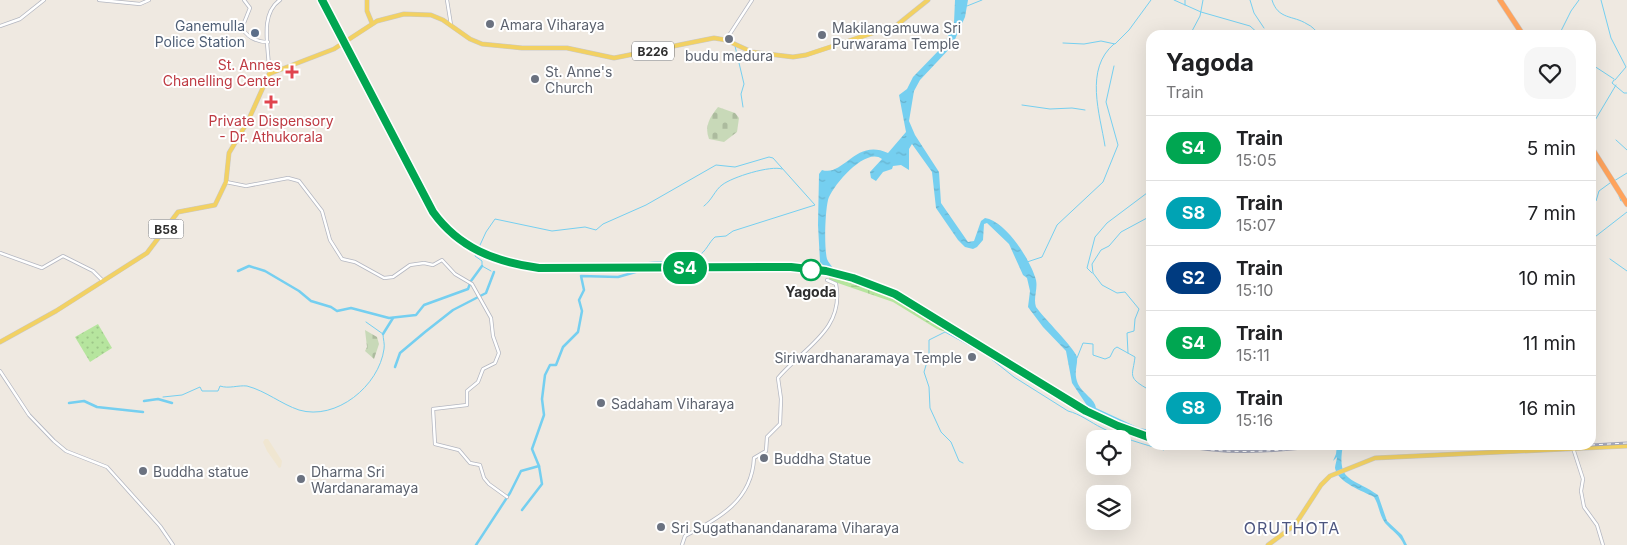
<!DOCTYPE html>
<style>
:root{--surface:#fff;--page:#f6f6f6;--text:#202124;--muted:#757577;--line:#e0e0e0}
body{margin:0;font-family:Inter,sans-serif;background:var(--page);color:var(--text);height:100vh;display:flex;flex-direction:column;font-size:19px;white-space:nowrap}
*{box-sizing:border-box;margin:0}
p{font-size:16px;color:var(--muted)}
.icon{flex:none;width:28px;height:28px;fill:none;stroke:currentColor;stroke-width:2;stroke-linecap:round;stroke-linejoin:round}
.map{position:relative;flex:1;overflow:hidden}
.side{position:absolute;left:1146px;top:30px;width:450px;height:420px;display:flex;flex-direction:column;background:var(--surface);border-radius:15px;box-shadow:0 5px 20px #0002}
.side>*{flex:none}
.badge{padding:0 10px;border-radius:16px;font-size:18px;line-height:32px}
.fabs{position:absolute;left:1086px;top:430px;display:grid;gap:10px}
.fabs a{display:grid;place-items:center;width:45px;height:45px;border-radius:10px;background:var(--surface);box-shadow:0 5px 20px #0002;font-size:25px}
.map>.badge{position:absolute;translate:-50% -50%;box-shadow:0 0 0 2px #fff}
.round{display:grid;place-items:center;flex:none;width:52px;height:52px;border-radius:15px;background:var(--page)}
.summary{display:flex;align-items:center;justify-content:space-between;height:85px;padding:0 20px}
h1{font-size:24px;font-weight:700;line-height:38px}
ul{padding:0;list-style:none}
li{display:flex;align-items:center;gap:15px;height:65px;padding:0 20px;border-top:1px solid var(--line)}
li div{flex:1}
li b{display:block;font-size:19px}
li em{font-style:normal}
li .badge{min-width:55px;font-weight:700;text-align:center}
.map>svg:first-child{display:block}
.education{fill:#f0e6d1}
.wetland{fill:url(#wetland-marsh)}
.cemetery{fill:url(#cemetery-stones)}
.park{fill:url(#park-dots)}
.water{fill:url(#water-ripples)}
.lines{fill:none;stroke-linecap:round;stroke-linejoin:round}
.stream{stroke:#75cff0;stroke-width:1}
.canal{stroke:#75cff0;stroke-width:2.5}
.minor-casing{stroke:#b4b7c1;stroke-width:4}
.major-casing{stroke:#c9c9c9;stroke-width:5}
.highway-casing{stroke:#c9c9c9;stroke-width:6}
.minor{stroke:#fff;stroke-width:2.5}
.major{stroke:#f2d163;stroke-width:4}
.highway{stroke:#ffa35c;stroke-width:5}
.rail-casing{stroke:#a3a6b8;stroke-width:3}
.rail{stroke:#fff;stroke-width:1;stroke-dasharray:4;stroke-linecap:butt}
.line-casing{stroke:#fff;stroke-width:11}
.line{stroke:#00a651;stroke-width:8}
.worship-dot{fill:#6b7280;stroke:#fff;stroke-width:2}
.service-dot{fill:#5c6f8a;stroke:#fff;stroke-width:2}
.health-dot{fill:#e0444e;stroke:#fff;stroke-width:2}
.stop-dot{fill:#fff;stroke:#00a651;stroke-width:2.5}
.labels{text-anchor:middle;dominant-baseline:central;stroke-width:4;stroke-linejoin:round;paint-order:stroke}
.shield{fill:#fff;stroke:#6d6d6d;stroke-width:1}
.shield-label{font-size:12px;font-weight:bold;fill:#2e2e2e}
.worship-label{font-size:14px;fill:#5b616d;stroke:#fff;text-anchor:start}
.service-label{font-size:14px;fill:#4e5e75;stroke:#fff;text-anchor:end}
.health-label{font-size:14px;fill:#be3a42;stroke:#fff;text-anchor:end}
.stop-label{font-size:14px;font-weight:bold;fill:#2e2e2e;stroke:#fff}
.quarter-label{font-size:16px;letter-spacing:1px;fill:#4d5680;stroke:#fff}
</style>
<div class="map">
<svg width="1627" height="545" viewBox="0 0 1627 545">
<defs>
<pattern id="wetland-marsh" width="20" height="14" patternUnits="userSpaceOnUse" patternTransform="scale(1.25)"><rect width="20" height="14" fill="#b6e59e"/><path d="M1 5h8M5 5V1M11 12h8M15 12V8" fill="none" stroke="#9dc588"/></pattern>
<pattern id="cemetery-stones" width="16" height="16" patternUnits="userSpaceOnUse" patternTransform="scale(1.25)"><rect width="16" height="16" fill="#c8d9b8"/><path d="M2 7V4a2 2 0 0 1 4 0v3zM10 15v-3a2 2 0 0 1 4 0v3z" fill="#acbb9e"/></pattern>
<pattern id="park-dots" width="8" height="8" patternUnits="userSpaceOnUse" patternTransform="scale(1.25)"><rect width="8" height="8" fill="#b6e59e"/><path d="M2 2h.1M6 6h.1" fill="none" stroke="#9dc588" stroke-width="1.8" stroke-linecap="round"/></pattern>
<pattern id="water-ripples" width="26" height="14" patternUnits="userSpaceOnUse" patternTransform="scale(1.25)"><rect width="26" height="14" fill="#75cff0"/><path d="M2 4q2-2 4 0t4 0M15 11q2-2 4 0t4 0" fill="none" stroke="#66b2ce"/></pattern>
</defs>
<rect width="100%" height="100%" fill="#efe9e1"/>
<path class="education" d="M265,439h3l14,22 -1,6 -2,1 -12,-17 -4,-9z"/>
<path class="wetland" d="M830,268l3,1 -1,8c11,5 24,6 35,10 27,9 57,25 79,45l-9,-3 -44,-27 -61,-21 -3,-2z"/>
<g class="cemetery">
<path d="M718,107l17,6 4,5 -2,14 -13,10 -15,-3c-5,-13 1,-22 9,-32z"/>
<path d="M365,330l12,7 2,7 -5,15 -9,-8 2,-4z"/>
</g>
<path class="park" d="M98,324l14,24 -22,14 -15,-25z"/>
<g class="water">
<path d="M955,0h13l-3,17 -13,29 -32,34 -6,11 -5,30 6,14 24,37 2,31 27,39 6,-1 7,-20 4,-3c21,3 46,43 51,62 2,9 -3,18 0,27 7,10 39,42 41,50 1,9 -4,15 1,27 5,10 17,15 18,24l43,20 12,2v4l-17,-5 -44,-19 -18,-27 -6,-32 -23,-24 -15,-20 2,-16 -3,-13 -4,-3 -14,-31 -22,-21 -3,1 -1,16 -6,7 -4,2 -8,-2 -7,-7 -22,-32 -4,-36 -20,-28 -3,5v21l-8,-5 -8,1 -1,3 -9,3 -7,9 -5,-3 -1,-6 12,-13c-16,-13 -50,27 -54,41 -3,13 -4,47 -1,59 1,3 5,7 6,10l-7,-1 -6,-6 -2,-37 1,-51 3,-4c22,7 33,-32 66,-17l18,-21 -7,-37 8,-6 6,-12 31,-32 10,-22z"/>
<path d="M1337,445h6c-7,38 10,32 35,50l9,26 15,14 5,10h-3c-4,-10 -12,-14 -19,-22 -6,-9 -6,-18 -11,-26 -11,-6 -36,-14 -39,-29 0,-3 2,-8 2,-11l-4,4 3,-7z"/>
</g>
<g class="lines">
<g class="stream">
<path d="M1174,0l27,12 49,14 10,9"/>
<path d="M1250,0l4,13 10,15"/>
<path d="M1272,0c6,20 21,15 35,24 5,2 9,7 13,11"/>
<path d="M1601,0l10,38 15,29 -11,13"/>
<path d="M1185,5v-5"/>
<path d="M967,6l15,-6"/>
<path d="M1193,35l-1,-4 8,-15 3,-16"/>
<path d="M1559,35l12,-24 8,-11"/>
<path d="M1063,43l21,1 17,-3 14,3 14,-14 22,-30"/>
<path d="M735,46l9,38 -3,10 2,13"/>
<path d="M1591,64l23,15"/>
<path d="M1614,80l-2,3 12,10h3"/>
<path d="M1022,105l28,4 22,-1 13,2"/>
<path d="M1591,127l25,-42"/>
<path d="M1616,140l11,10"/>
<path d="M1105,146c-5,-32 -21,-77 9,-102"/>
<path d="M1614,181l13,-8"/>
<path d="M1619,196l2,5 2,-1"/>
<path d="M1591,203l5,-2 3,-10 11,-8"/>
<path d="M704,206c8,-6 11,-16 18,-21 10,-8 49,-20 60,-16"/>
<path d="M1591,240l36,-28"/>
<path d="M1610,259l17,12"/>
<path d="M1027,262l15,-5 15,-32 46,-43 15,-37 -12,-43 8,-36"/>
<path d="M491,271l-9,-5v-5l-7,-5 11,-24 9,-13 57,12 33,-4 11,3 7,-6 43,-19 70,-40 19,2 34,-10 4,1 42,47 -82,26 -7,5 -11,1c-6,5 -9,15 -17,19 -18,10 -40,3 -59,8"/>
<path d="M1092,273l-5,-5 8,-31 12,-14 44,-33"/>
<path d="M1128,353l-1,-20 7,-2 1,-12 4,-10 -14,-17 -8,1 -15,-8 -9,-12 -1,-9 9,-14 8,-4 12,-14 26,-14h4"/>
<path d="M1077,358l6,-15 10,1v11l12,4 5,-2 4,-8 3,-2 18,10c-2,18 -8,20 11,31l5,-6"/>
<path d="M163,397l19,-2 18,-8 2,4h16l2,-5c9,3 18,-1 27,0 19,5 34,18 52,24 37,11 80,-24 85,-61 1,-5 -1,-10 -1,-15l-17,-12"/>
<path d="M963,463l-4,-2 -8,-19 -10,-10 -11,-24 -1,-21 -5,-15 5,-17v-15l16,-8 40,22 29,23 54,34c12,3 22,11 34,17 19,10 41,16 62,22l1,-5"/>
</g>
<g class="canal">
<path d="M238,271l11,-5 16,5 34,20 12,10 20,6 6,4 14,-3 38,10 27,-3 8,-10 44,-16 3,-8 11,-15"/>
<path d="M383,334l10,-16"/>
<path d="M395,367l5,-14 25,-21 28,-22 33,-17 8,-21"/>
<path d="M144,401l14,-2 14,4"/>
<path d="M69,403l15,-2 13,6 46,5"/>
<path d="M522,510l20,-26 -3,-18"/>
<path d="M476,545l34,-52 11,-22 18,-5 -7,-17 12,-34 -2,-16 3,-24 5,-10h6l7,-18 15,-15 4,-21 -3,-11 5,-10 -3,-14 37,1 21,-6v-7"/>
</g>
<defs>
<g id="minor">
<path d="M99,0l41,4 9,-4"/>
<path d="M244,0l6,8 -8,20c6,10 15,14 26,14"/>
<path d="M447,0l4,25"/>
<path d="M0,26l20,-7 24,-19"/>
<path d="M726,40l26,-40"/>
<path d="M269,74c1,-23 -11,-59 11,-74"/>
<path d="M226,182l20,4 42,-8 11,3 23,30 8,29 12,19 13,3 29,16 9,-1 17,-12 14,-2 9,2 9,-5 13,14 17,10 19,34 2,18 6,17 -4,10 -12,6 -5,13 -11,9v14l-34,4 2,35 24,6 11,13 10,2 4,13 5,6 18,13"/>
<path d="M0,253l42,15 21,-12 30,15 10,10"/>
<path d="M0,371l29,44 25,26 12,10 41,16 53,59 13,19"/>
<path d="M1573,448l10,31 -2,12 3,16 13,18 6,20"/>
<path d="M682,545l3,-9c34,-18 67,-35 69,-78l12,-7 1,-14 13,-13 1,-25 -3,-21c25,-30 67,-48 58,-94l-9,-4"/>
</g>
<g id="major">
<path d="M367,0v11l5,12"/>
<path d="M0,342l56,-31 91,-58 31,-41 37,-7 11,-23 3,-29 19,-32 21,-47 65,-25 43,-28 27,-7 27,1 12,5 27,19 12,5 40,4h45l47,10 100,-20 12,2 26,12 41,5 13,-2 91,-30 31,-25"/>
<path d="M1268,545l27,-20 26,-40 9,-9 45,-18 252,-12"/>
</g>
<g id="highway">
<path d="M1500,0l23,35"/>
<path d="M1591,147l36,57"/>
</g>
</defs>
<use href="#minor" class="minor-casing"/>
<use href="#major" class="major-casing"/>
<use href="#highway" class="highway-casing"/>
<use href="#minor" class="minor"/>
<use href="#major" class="major"/>
<use href="#highway" class="highway"/>
<defs>
<g id="rail">
<path d="M323,0l110,212c26,36 62,50 106,56l252,-1 35,4 27,7 42,16 191,117 32,15 33,12"/>
<path d="M1179,445c51,11 100,6 152,0"/>
<path d="M1398,445h183"/>
<path d="M1591,445l36,-2"/>
</g>
</defs>
<use href="#rail" class="rail-casing"/>
<use href="#rail" class="rail"/>
</g>
<g class="lines">
<defs>
<path id="line" d="M322,0l111,212c26,36 62,50 106,56l252,-1 35,4 27,7 42,16 191,117 32,15 33,12"/>
</defs>
<use href="#line" class="line-casing"/>
<use href="#line" class="line"/>
</g>
<g class="worship-dot">
<circle cx="490" cy="24" r="5"/>
<circle cx="822" cy="35" r="5"/>
<circle cx="729" cy="39" r="5"/>
<circle cx="535" cy="79" r="5"/>
<circle cx="972" cy="357" r="5"/>
<circle cx="601" cy="403" r="5"/>
<circle cx="764" cy="458" r="5"/>
<circle cx="143" cy="471" r="5"/>
<circle cx="301" cy="479" r="5"/>
<circle cx="661" cy="527" r="5"/>
</g>
<circle class="service-dot" cx="255" cy="33" r="5"/>
<g class="health-dot">
<path d="M289.5 64.5h5v5h5v5h-5v5h-5v-5h-5v-5h5z"/>
<path d="M268.5 94.5h5v5h5v5h-5v5h-5v-5h-5v-5h5z"/>
</g>
<circle class="stop-dot" cx="811" cy="270" r="10"/>
<g class="labels">
<g class="shield">
<rect x="632" y="41.5" width="42" height="19" rx="4"/>
<rect x="148.5" y="219.5" width="35" height="19" rx="4"/>
</g>
<g class="shield-label">
<text x="653" y="51">B226</text>
<text x="166" y="229">B58</text>
</g>
<g class="worship-label">
<text x="500" y="24">Amara Viharaya</text>
<text x="832" y="27">Makilangamuwa Sri<tspan x="832" dy="16">Purwarama Temple</tspan></text>
<text x="729" y="55" text-anchor="middle">budu medura</text>
<text x="545" y="71">St. Anne's<tspan x="545" dy="16">Church</tspan></text>
<text x="962" y="357" text-anchor="end">Siriwardhanaramaya Temple</text>
<text x="611" y="403">Sadaham Viharaya</text>
<text x="774" y="458">Buddha Statue</text>
<text x="153" y="471">Buddha statue</text>
<text x="311" y="471">Dharma Sri<tspan x="311" dy="16">Wardanaramaya</tspan></text>
<text x="671" y="527">Sri Sugathanandanarama Viharaya</text>
</g>
<g class="service-label">
<text x="245" y="25">Ganemulla<tspan x="245" dy="16">Police Station</tspan></text>
</g>
<g class="health-label">
<text x="281" y="64">St. Annes<tspan x="281" dy="16">Chanelling Center</tspan></text>
<text x="271" y="120" text-anchor="middle">Private Dispensory<tspan x="271" dy="16">- Dr. Athukorala</tspan></text>
</g>
<g class="stop-label">
<text x="811" y="291">Yagoda</text>
</g>
<g class="quarter-label">
<text x="1292" y="528">ORUTHOTA</text>
</g>
</g>
</svg>
<div class="fabs">
<a><svg class="icon" aria-label="locate" viewBox="0 0 24 24"><circle cx="12" cy="12" r="6"/><path d="M12 2v4M12 18v4M2 12h4M18 12h4"/></svg></a>
<a><svg class="icon" aria-label="layers" viewBox="0 0 24 24"><path d="M12 4l9 5-9 5-9-5zM3 14l9 5 9-5"/></svg></a>
</div>
<b class="badge" style="left:685px;top:268px;background:#00a651;color:#fff">S4</b>
<section class="side">
<div class="summary"><div><h1>Yagoda</h1><p>Train</p></div><a class="round"><svg class="icon" aria-label="heart" viewBox="0 0 24 24"><path d="M12 20l-8-8c-3-5 5-10 8-4 3-6 11-1 8 4z"/></svg></a></div>
<ul>
<li><span class="badge" style="background:#00a651;color:#fff">S4</span><div><b>Train</b><p>15:05</p></div><em>5 min</em></li>
<li><span class="badge" style="background:#00a3b4;color:#fff">S8</span><div><b>Train</b><p>15:07</p></div><em>7 min</em></li>
<li><span class="badge" style="background:#003b80;color:#fff">S2</span><div><b>Train</b><p>15:10</p></div><em>10 min</em></li>
<li><span class="badge" style="background:#00a651;color:#fff">S4</span><div><b>Train</b><p>15:11</p></div><em>11 min</em></li>
<li><span class="badge" style="background:#00a3b4;color:#fff">S8</span><div><b>Train</b><p>15:16</p></div><em>16 min</em></li>
</ul>
</section>
</div>
